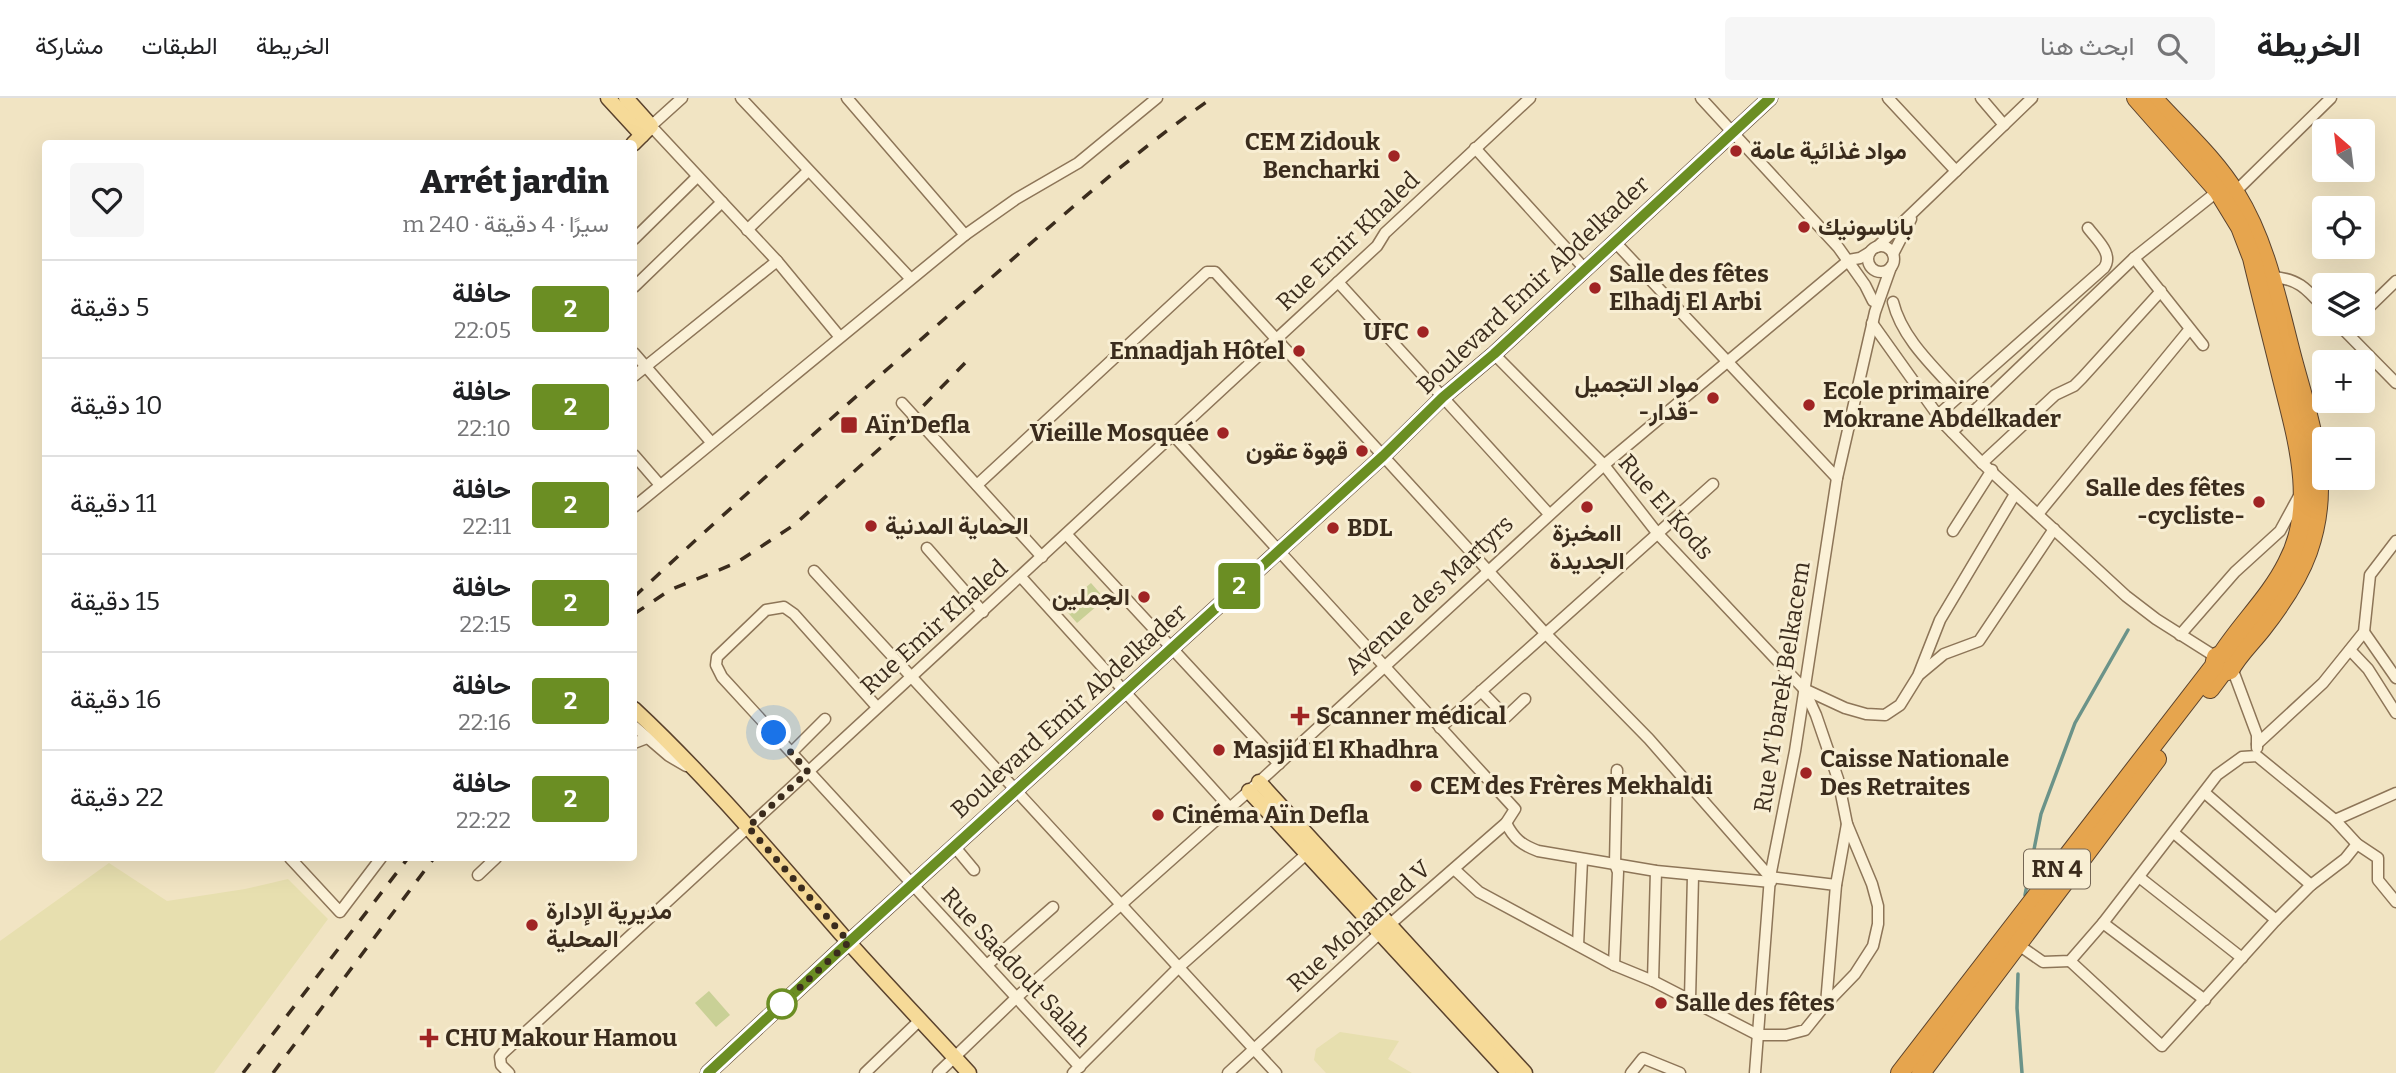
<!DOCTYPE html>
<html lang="ar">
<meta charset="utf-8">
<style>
:root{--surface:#fff;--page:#f6f6f6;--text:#202124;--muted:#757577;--line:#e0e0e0}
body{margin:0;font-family:Bitter,Vazirmatn,serif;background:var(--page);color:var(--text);direction:rtl;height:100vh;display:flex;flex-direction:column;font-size:26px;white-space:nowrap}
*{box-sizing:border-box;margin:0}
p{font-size:23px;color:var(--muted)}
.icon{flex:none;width:38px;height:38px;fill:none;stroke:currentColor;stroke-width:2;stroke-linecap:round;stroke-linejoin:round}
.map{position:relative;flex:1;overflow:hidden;direction:ltr}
.details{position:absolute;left:42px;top:42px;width:595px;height:721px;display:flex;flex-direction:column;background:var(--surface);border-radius:7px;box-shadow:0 7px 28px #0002;direction:rtl}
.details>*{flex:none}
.badge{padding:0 14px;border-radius:5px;font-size:24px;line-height:46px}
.needle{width:46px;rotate:332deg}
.buttons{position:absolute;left:2312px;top:21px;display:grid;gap:14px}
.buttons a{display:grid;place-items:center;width:63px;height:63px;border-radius:7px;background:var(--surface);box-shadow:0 7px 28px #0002;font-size:35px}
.you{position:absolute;width:35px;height:35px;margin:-18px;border:5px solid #fff;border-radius:50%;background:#1a73e8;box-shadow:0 0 0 10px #1a73e833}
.map>.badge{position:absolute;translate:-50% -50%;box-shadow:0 0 0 4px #fff}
.round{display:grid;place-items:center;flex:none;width:74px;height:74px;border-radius:7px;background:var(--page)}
.headline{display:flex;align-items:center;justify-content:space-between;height:119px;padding:0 28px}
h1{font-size:33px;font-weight:800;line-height:52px}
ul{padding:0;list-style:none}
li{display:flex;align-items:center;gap:21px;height:98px;padding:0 28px;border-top:2px solid var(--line)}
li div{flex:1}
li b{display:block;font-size:26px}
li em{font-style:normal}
li .badge{min-width:77px;font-weight:700;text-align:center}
header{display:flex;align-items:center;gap:42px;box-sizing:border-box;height:98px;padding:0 35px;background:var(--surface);border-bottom:2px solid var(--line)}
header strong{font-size:33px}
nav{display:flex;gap:38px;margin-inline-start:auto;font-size:24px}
.search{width:490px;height:63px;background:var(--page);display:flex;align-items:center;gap:18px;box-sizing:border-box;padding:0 24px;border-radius:7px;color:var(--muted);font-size:26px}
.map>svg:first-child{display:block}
.farmland{fill:#e7dfaf}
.green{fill:#c9d096}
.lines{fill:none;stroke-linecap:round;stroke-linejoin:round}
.stream{stroke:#6b9389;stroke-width:3.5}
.minor-casing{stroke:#8d7558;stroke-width:13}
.major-casing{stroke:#5a422d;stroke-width:17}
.highway-casing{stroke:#5a422d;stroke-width:20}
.minor{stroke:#fbf1d7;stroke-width:10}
.major{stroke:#f6da98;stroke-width:14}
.highway{stroke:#e6a54e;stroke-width:18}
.rail{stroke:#3b2c1d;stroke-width:3.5;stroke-dasharray:12 12;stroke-linecap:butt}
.line-casing{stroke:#fff;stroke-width:16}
.line{stroke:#6b8e23;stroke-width:10}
.walk{stroke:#3b2c1d;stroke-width:7;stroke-dasharray:0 12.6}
.poi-dot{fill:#a02424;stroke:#f8eed3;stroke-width:2.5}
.stop-dot{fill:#fff;stroke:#6b8e23;stroke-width:3.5}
.labels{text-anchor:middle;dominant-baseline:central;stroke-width:6;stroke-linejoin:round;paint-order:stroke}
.shield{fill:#f8eed3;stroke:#746654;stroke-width:2}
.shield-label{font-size:23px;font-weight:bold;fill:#3b2c1d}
.poi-label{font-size:24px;font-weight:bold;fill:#3b2c1d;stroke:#f8eed3;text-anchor:start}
.street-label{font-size:24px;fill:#3b2c1d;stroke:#f8eed3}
</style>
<header>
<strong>الخريطة</strong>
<div class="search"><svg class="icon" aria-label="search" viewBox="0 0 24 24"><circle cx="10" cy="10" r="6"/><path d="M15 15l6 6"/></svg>ابحث هنا</div>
<nav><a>الخريطة</a><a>الطبقات</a><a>مشاركة</a></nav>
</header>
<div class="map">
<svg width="2396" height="975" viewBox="0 0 2396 975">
<rect width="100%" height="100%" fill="#f1e4c3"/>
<g class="farmland">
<path d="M109,765l58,38 78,-12 43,-10 40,40 -114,154h-214v-132z"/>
<path d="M1340,934l59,9 -11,18 24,14h-86l-12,-13 2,-11z"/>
</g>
<g class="green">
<path d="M1091,485l14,16 -28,24 -14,-16z"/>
<path d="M709,893l21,24 -14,12 -21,-24z"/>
</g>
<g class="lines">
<g class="stream">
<path d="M2025,797l16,-81 34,-91 53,-93"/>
<path d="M2018,876l-1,34 5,65"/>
</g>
<defs>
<g id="minor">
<path d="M682,0l-31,28 126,135 62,75"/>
<path d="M741,0l169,180"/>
<path d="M847,0l118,137"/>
<path d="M1701,0l137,149 27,38 8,16"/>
<path d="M1888,0l68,73"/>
<path d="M1981,0l23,27"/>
<path d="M1475,50l109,120"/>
<path d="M2235,94l96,-94"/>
<path d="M747,132l61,-59"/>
<path d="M634,141l63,-62"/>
<path d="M1614,143l223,237"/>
<circle cx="1881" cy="161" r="13"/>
<path d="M1877,149l155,-149"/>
<path d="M1893,156l18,-35"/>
<path d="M2134,160l69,87"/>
<path d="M2271,179c27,1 36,12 53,31"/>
<path d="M1338,184l211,232"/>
<path d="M634,189l88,-85"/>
<path d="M1893,204c9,37 42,66 67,94"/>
<path d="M2362,216l34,-33"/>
<path d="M1872,225l72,101 38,39 144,133 30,23 60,38"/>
<path d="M2338,226l58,59"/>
<path d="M634,255l77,89"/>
<path d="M634,278l143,-115"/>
<path d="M902,305l140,154"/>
<path d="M1938,317l166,-147c10,-14 -7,-28 -16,-40"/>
<path d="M1952,334l182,-174 84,-67"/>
<path d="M1174,338l341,373 -9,14 -126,110 -152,140"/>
<path d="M634,357l26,30"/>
<path d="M1982,365l73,-68 19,-9 8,-8 79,-87"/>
<path d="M977,387l230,-213h8l330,361 104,106 121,138 66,8"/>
<path d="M634,409l331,-272 51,-36 62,-36 79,-65"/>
<path d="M2038,416l151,-184"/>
<path d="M1953,433l39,-61"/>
<path d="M1067,437l212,229"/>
<path d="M927,450l56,64"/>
<path d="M814,473l462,502"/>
<path d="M1021,479l209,231"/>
<path d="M2364,534l32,46"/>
<path d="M2180,537l55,-63 45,-41 19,-35"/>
<path d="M2350,552l18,19 28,44"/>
<path d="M2232,570l25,67v13"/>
<path d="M1920,576l24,-20 35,-13 75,-112"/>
<path d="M1804,591l41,19 21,6 19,1 15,-10 18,-29 22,-56 75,-126"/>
<path d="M1481,593l25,26 19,-18"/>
<path d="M877,609l-83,-93 -10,-7 -18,3 -49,47 -1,8 6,12 358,390"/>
<path d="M634,628l35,30 17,10"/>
<path d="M1440,630l273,-244"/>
<path d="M634,645l13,-5"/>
<path d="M2257,646l66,-61 41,-51 6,-57 26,-34"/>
<path d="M792,654l33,-33"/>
<path d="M2205,695l106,92"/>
<path d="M2335,722l61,-27"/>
<path d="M1506,725c8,16 16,22 32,28l118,20 115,11"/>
<path d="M2174,735l102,87"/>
<path d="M954,748l20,24"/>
<path d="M290,760l50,54 41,-54"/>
<path d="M1454,771l25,23 135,73 39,16 105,54h28l19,-5 21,-26 29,-30 18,-28 5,-22v-18l-6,-22 -25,-60 -9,-45 -22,-64 -12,-26 -146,-155 -54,-69 -110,-111"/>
<path d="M478,777l18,-17"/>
<path d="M2139,779l103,81"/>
<path d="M2103,825l102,77"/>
<path d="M2017,846l26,18 27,-1 33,-38 114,-148 25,-18 15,-1 78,64 22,24 21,14v22l18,22"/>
<path d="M1578,847l4,-85"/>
<path d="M2070,863l92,85 114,-126 35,-35 34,-26 12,-15"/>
<path d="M987,867l66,-58"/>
<path d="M1614,867l4,-93 -3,-8 2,-94"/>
<path d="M1653,883l3,-110"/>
<path d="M1690,901l3,-123"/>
<path d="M1826,906l10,-119 11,-61"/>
<path d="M509,975l-8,-8 -1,-8 3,-4c292,-269 583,-537 874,-807l8,-13 145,-135"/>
<path d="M865,975l55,-53"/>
<path d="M938,975l79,-76 242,-215 345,-317 245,-205 11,-2 10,-6"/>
<path d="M1073,975l105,-105 133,-118"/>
<path d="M1631,975l12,-15 37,15"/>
<path d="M1755,975l15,-196 25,-126 42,-273 38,-166 16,-45"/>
</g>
<g id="major">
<path d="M608,0l34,37"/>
<path d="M626,0l25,28 -18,18"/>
<path d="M634,611c75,70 141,149 209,227 41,46 84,91 126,137"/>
<path d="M1259,684l266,291"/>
<path d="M1249,693l260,282"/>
<path d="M708,975l130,-121 545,-496 60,-59 51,-43 276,-256"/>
</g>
<g id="highway">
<path d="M2153,0c28,31 62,61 83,96 31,50 42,110 57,166 11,41 26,85 26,129 0,21 -4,43 -11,63 -10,28 -28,54 -46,77 -11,14 -24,26 -32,41l-8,3 -12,16"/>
<path d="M1900,975l314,-407 2,-9 6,-3c20,-31 48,-57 65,-91 32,-60 8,-130 -7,-192 -9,-37 -19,-75 -28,-113l-12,-31 -22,-36 -82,-93"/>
<path d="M1921,975l236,-314"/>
</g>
</defs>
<use href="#minor" class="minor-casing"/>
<use href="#major" class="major-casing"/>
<use href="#highway" class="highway-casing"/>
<use href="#minor" class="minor"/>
<use href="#major" class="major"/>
<use href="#highway" class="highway"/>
<g class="rail">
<path d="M634,499c103,-96 209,-189 316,-283 85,-74 169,-151 262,-216"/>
<path d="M634,516l36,-24 66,-27 58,-38 102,-91 69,-71"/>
<path d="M243,975l165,-215"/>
<path d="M273,975l161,-215"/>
</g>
</g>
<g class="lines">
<defs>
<path id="line" d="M708,975l130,-121 545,-496 60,-59 51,-43 276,-256"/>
</defs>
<use href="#line" class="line-casing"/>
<use href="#line" class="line"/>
<path class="walk" d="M774,635l34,39 -60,55 101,115 -67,62"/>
</g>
<g class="poi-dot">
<circle cx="1736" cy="53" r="7"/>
<circle cx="1394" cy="58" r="7"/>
<circle cx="1804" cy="129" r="7"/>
<circle cx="1595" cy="190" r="7"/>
<circle cx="1423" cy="234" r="7"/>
<circle cx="1299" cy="253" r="7"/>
<circle cx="1713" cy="300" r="7"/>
<circle cx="1809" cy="307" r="7"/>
<rect x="840" y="318" width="18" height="18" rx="3.5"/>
<circle cx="1223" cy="335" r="7"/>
<circle cx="1362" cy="353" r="7"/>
<circle cx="2259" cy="404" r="7"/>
<circle cx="1587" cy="409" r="7"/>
<circle cx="871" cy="428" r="7"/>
<circle cx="1333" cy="430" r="7"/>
<circle cx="1144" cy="499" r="7"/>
<path d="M1296.5 607.5h7v7h7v7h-7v7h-7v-7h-7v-7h7z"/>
<circle cx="1219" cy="652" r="7"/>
<circle cx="1806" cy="675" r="7"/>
<circle cx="1416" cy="688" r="7"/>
<circle cx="1158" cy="717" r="7"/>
<circle cx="532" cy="827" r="7"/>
<circle cx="1661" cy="905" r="7"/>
<path d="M425.5 929.5h7v7h7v7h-7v7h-7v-7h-7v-7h7z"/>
</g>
<circle class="stop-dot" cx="782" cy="906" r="14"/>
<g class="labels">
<rect class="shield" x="2024" y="751.5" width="66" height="39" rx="5"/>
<g class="shield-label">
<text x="2057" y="771">RN 4</text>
</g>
<g class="poi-label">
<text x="1380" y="44" text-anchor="end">CEM Zidouk<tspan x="1380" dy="28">Bencharki</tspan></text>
<text x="1750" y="53">مواد غذائية عامة</text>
<text x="1818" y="129">باناسونيك</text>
<text x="1609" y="176">Salle des fêtes<tspan x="1609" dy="28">Elhadj El Arbi</tspan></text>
<text x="1409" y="234" text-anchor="end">UFC</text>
<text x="1285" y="253" text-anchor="end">Ennadjah Hôtel</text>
<text x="1699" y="286" text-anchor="end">مواد التجميل<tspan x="1699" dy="28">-قدار-</tspan></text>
<text x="1823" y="293">Ecole primaire<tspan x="1823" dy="28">Mokrane Abdelkader</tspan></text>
<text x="865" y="327">Aïn Defla</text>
<text x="1209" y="335" text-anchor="end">Vieille Mosquée</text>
<text x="1348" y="353" text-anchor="end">قهوة عقون</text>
<text x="2245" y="390" text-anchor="end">Salle des fêtes<tspan x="2245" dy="28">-cycliste-</tspan></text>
<text x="885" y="428">الحماية المدنية</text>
<text x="1347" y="430">BDL</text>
<text x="1587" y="435" text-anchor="middle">اامخبزة<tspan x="1587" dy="28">الجديدة</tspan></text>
<text x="1130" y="499" text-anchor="end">الجملين</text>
<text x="1316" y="618">Scanner médical</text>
<text x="1233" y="652">Masjid El Khadhra</text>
<text x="1820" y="661">Caisse Nationale<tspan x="1820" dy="28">Des Retraites</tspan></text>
<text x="1430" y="688">CEM des Frères Mekhaldi</text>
<text x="1172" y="717">Cinéma Aïn Defla</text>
<text x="546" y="813">مديرية الإدارة<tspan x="546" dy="28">المحلية</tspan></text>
<text x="1675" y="905">Salle des fêtes</text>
<text x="445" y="940">CHU Makour Hamou</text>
</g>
<g class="street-label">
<text transform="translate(1348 143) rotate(-44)">Rue Emir Khaled</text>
<text transform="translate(1533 187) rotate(-43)">Boulevard Emir Abdelkader</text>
<text transform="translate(1666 409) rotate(49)">Rue El Kods</text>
<text transform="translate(1429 497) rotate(-43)">Avenue des Martyrs</text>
<text transform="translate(934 529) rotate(-42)">Rue Emir Khaled</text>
<text transform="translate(1782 589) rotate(-81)">Rue M'barek Belkacem</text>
<text transform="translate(1069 613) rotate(-42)">Boulevard Emir Abdelkader</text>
<text transform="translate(1359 828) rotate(-42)">Rue Mohamed V</text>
<text transform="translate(1016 869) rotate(47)">Rue Saadout Salah</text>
</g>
</g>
</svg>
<div class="buttons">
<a><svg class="needle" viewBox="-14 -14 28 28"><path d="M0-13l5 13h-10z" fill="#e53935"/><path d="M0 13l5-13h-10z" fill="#757577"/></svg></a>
<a><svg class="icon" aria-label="locate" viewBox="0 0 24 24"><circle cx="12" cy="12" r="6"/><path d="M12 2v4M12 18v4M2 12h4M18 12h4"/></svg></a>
<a><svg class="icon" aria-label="layers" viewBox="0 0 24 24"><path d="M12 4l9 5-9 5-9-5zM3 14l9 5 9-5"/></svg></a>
<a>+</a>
<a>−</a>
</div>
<div class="you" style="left:774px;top:635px"></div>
<b class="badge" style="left:1239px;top:488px;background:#6b8e23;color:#fff">2</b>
<section class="details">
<div class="headline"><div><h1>Arrét jardin</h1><p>سيرًا · 4 دقيقة · 240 m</p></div><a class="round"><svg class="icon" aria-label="heart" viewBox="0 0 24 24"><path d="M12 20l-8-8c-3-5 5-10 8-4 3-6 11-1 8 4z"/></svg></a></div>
<ul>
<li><span class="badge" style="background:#6b8e23;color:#fff">2</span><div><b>حافلة</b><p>22:05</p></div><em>5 دقيقة</em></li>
<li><span class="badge" style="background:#6b8e23;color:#fff">2</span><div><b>حافلة</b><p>22:10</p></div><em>10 دقيقة</em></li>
<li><span class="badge" style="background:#6b8e23;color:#fff">2</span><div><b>حافلة</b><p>22:11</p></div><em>11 دقيقة</em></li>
<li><span class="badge" style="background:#6b8e23;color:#fff">2</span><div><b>حافلة</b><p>22:15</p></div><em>15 دقيقة</em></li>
<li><span class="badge" style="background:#6b8e23;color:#fff">2</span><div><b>حافلة</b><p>22:16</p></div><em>16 دقيقة</em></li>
<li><span class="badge" style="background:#6b8e23;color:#fff">2</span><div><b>حافلة</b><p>22:22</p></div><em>22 دقيقة</em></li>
</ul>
</section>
</div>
